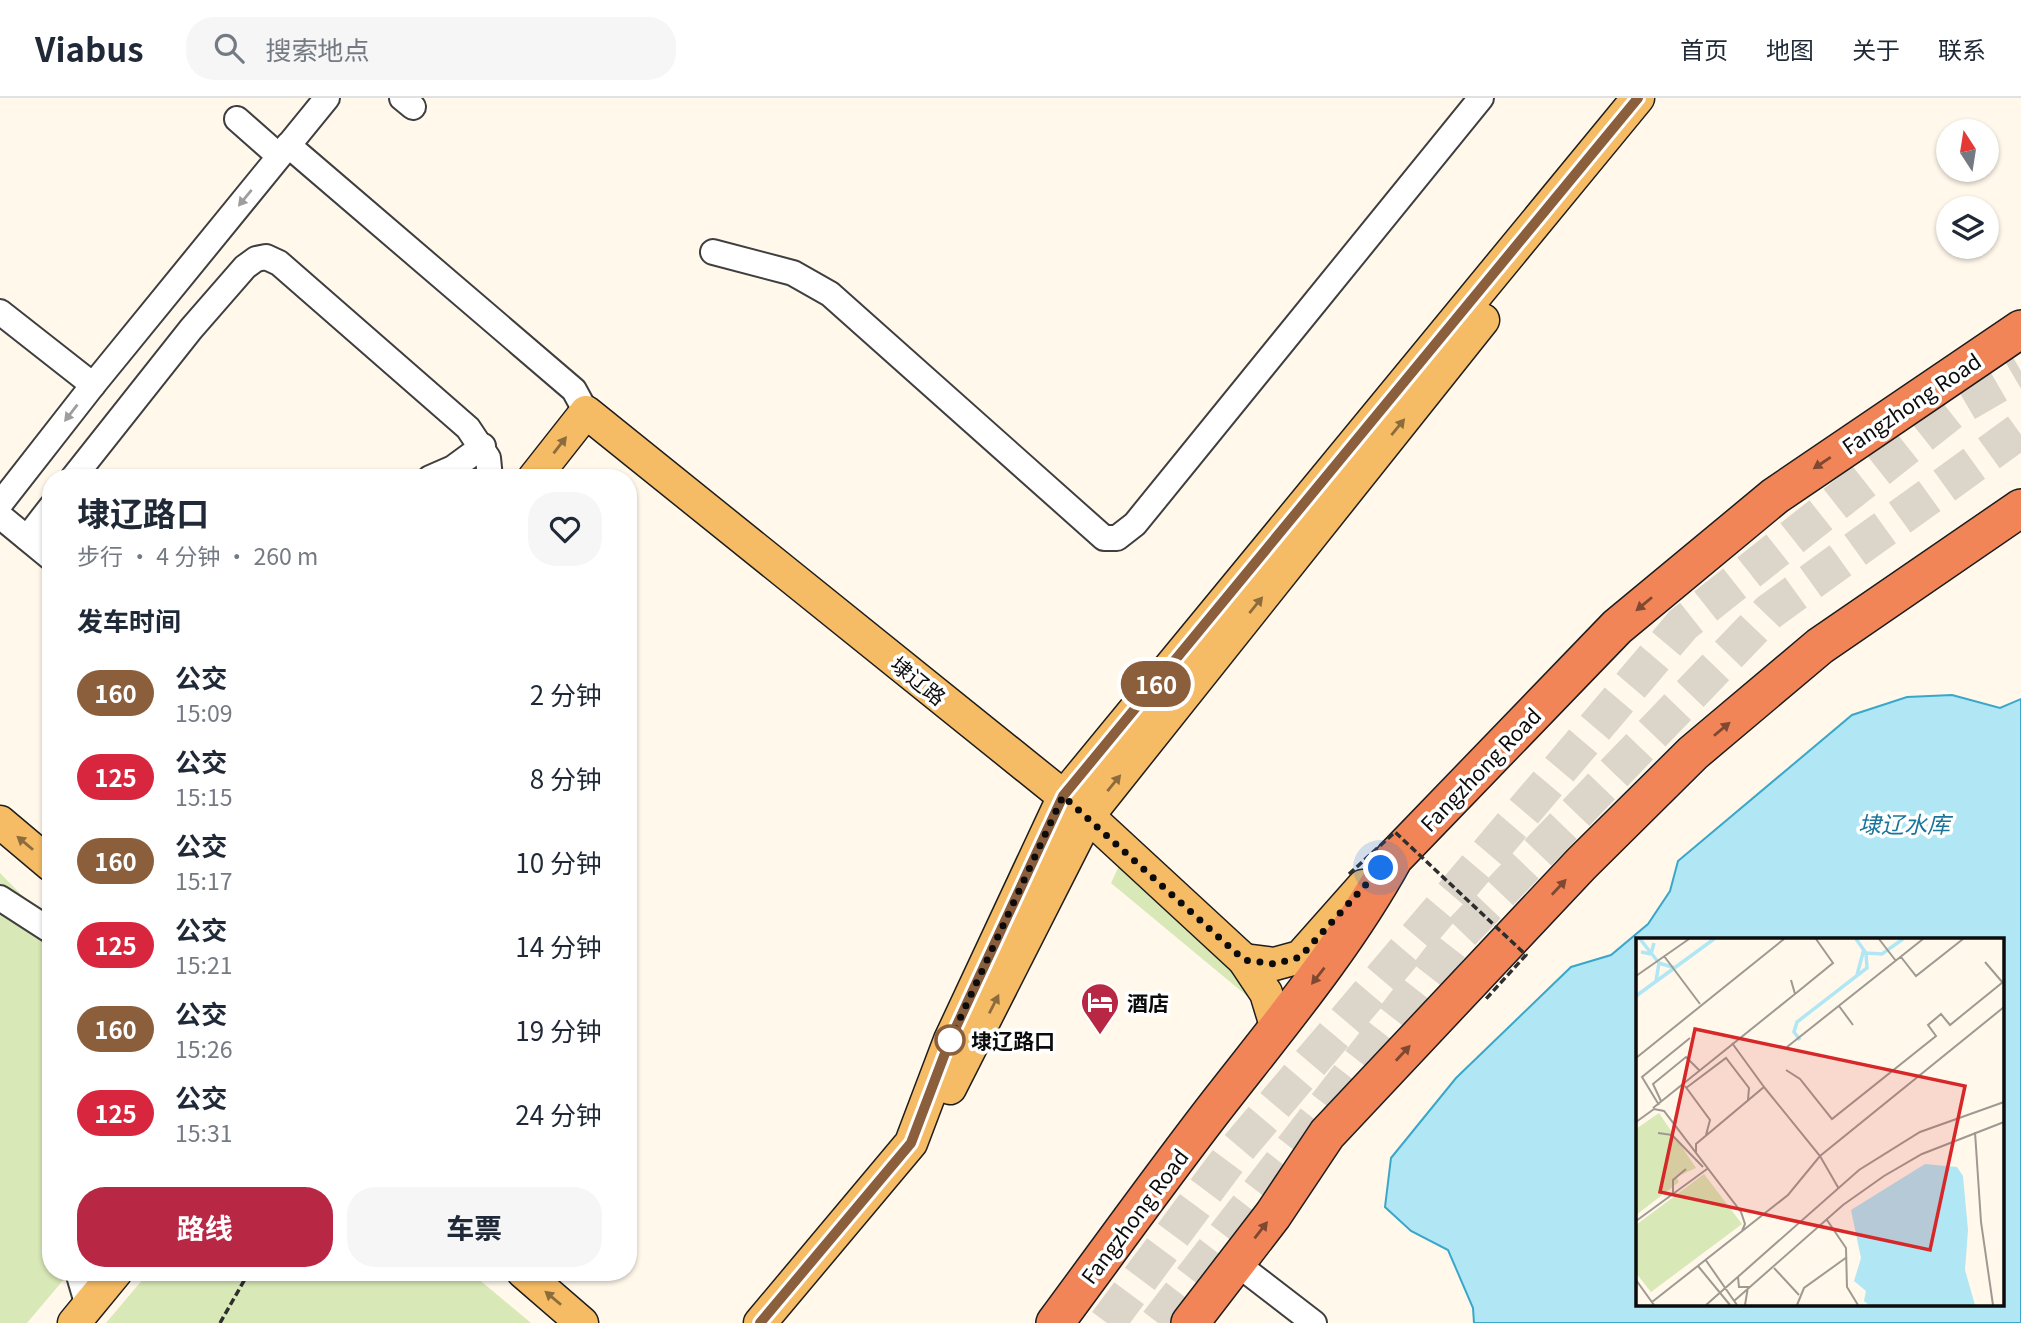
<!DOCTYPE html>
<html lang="zh">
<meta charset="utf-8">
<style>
:root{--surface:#fff;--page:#f6f6f7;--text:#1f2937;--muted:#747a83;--line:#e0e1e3;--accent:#b82845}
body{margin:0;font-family:Georgia,"Noto Sans SC",serif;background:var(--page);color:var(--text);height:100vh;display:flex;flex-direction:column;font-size:26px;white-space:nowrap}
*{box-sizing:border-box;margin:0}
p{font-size:23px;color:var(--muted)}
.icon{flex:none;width:38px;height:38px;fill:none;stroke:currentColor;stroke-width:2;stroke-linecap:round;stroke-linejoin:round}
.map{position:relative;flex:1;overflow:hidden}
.side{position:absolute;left:42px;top:371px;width:595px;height:812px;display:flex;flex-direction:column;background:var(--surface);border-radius:28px;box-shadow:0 2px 5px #0004}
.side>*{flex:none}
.badge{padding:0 14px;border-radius:23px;font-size:24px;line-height:46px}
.needle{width:46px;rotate:348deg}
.controls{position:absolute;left:1936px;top:21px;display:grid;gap:14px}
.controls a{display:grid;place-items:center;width:63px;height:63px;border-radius:50%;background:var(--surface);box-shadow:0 2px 5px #0004;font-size:35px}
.you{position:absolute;width:35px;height:35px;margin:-18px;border:5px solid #fff;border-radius:50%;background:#1a73e8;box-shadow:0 0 0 10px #1a73e833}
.map>.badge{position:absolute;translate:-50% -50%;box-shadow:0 0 0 4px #fff}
h2{padding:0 35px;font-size:26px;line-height:63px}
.round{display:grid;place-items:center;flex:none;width:74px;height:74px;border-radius:28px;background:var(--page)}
.headline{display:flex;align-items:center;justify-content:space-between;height:119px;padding:0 35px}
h1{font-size:33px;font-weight:700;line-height:52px}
.cta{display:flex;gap:14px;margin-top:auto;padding:14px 35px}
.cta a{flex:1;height:80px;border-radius:28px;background:var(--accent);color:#fff;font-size:28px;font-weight:700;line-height:80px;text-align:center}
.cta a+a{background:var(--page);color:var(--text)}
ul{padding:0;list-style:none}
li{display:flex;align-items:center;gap:21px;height:84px;padding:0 35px}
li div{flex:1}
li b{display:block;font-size:26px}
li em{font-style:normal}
li .badge{min-width:77px;font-weight:700;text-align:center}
header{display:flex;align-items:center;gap:42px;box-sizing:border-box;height:98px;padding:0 35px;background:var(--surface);border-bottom:2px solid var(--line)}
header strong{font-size:33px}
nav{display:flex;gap:38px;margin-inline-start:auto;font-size:24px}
.search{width:490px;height:63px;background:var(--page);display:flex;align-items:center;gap:18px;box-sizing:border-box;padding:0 24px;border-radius:28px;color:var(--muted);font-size:26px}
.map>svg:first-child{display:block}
.green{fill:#d8e8b6}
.water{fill:#b1e6f5;stroke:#3aa7ca;stroke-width:2;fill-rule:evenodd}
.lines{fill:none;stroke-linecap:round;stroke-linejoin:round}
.highway-tunnel{stroke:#dbd5ca;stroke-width:37;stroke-dasharray:37 18;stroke-linecap:butt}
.minor-casing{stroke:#3f3f3f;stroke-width:28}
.major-casing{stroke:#1d1d1d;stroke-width:35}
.highway-casing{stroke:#1d1d1d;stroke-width:40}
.path{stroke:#2e2e2e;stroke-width:3.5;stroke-dasharray:7 3.5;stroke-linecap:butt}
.minor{stroke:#fff;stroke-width:24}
.major{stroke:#f5bb65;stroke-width:32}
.highway{stroke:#f18557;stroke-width:37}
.path-bridge{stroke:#2e2e2e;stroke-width:3.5;stroke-dasharray:7 3.5;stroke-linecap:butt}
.oneway{fill:#9e9e9e}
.oneway2{fill:#8c6c3d}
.oneway3{fill:#7e4832}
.line-casing{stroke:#fff;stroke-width:16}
.line{stroke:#8b5e3c;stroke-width:10}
.walk{stroke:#0c0c0c;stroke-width:7;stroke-dasharray:0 12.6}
.stop-dot{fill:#fff;stroke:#8b5e3c;stroke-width:3.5}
.labels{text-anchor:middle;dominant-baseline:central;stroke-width:7;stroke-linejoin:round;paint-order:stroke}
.street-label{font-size:21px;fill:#0c0c0c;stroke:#fff}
.poi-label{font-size:21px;font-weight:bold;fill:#0c0c0c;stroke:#fff;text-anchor:start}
.stop-label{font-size:21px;font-weight:bold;fill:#0c0c0c;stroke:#fff;text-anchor:start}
.water-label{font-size:23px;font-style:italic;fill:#19769a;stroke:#fff}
.inset-river{fill:none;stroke:#b1e6f5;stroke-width:3.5}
.inset-road{fill:none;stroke:#9e9a92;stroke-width:2}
.view{fill:#d62828;fill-opacity:0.15;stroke:#d62828;stroke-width:3.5}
.inset-edge{fill:none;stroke:#0c0c0c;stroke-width:3.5}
</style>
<header>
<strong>Viabus</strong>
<div class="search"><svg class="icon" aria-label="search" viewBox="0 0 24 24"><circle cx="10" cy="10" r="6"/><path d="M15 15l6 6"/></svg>搜索地点</div>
<nav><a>首页</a><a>地图</a><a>关于</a><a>联系</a></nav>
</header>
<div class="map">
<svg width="2021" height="1225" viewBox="0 0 2021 1225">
<rect width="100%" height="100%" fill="#fff8eb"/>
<g class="green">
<path d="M1119,768l11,5 113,100 21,39 -153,-127z"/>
<path d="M0,775l51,52v347h19l-43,51h-27z"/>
<path d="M149,1174h321l61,51h-425z"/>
</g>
<path class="water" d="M1952,597l48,13 21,-9v624h-547l-1,-15 -25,-58 -37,-19 -26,-24 6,-49 65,-80 115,-111 40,-12 37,-31 22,-33 8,-30 174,-146 55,-18zM1638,842h364v364h-364z"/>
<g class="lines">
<g class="highway-tunnel">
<path d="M1107,1225l125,-168 451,-531 269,-213 69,-40"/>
<path d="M1158,1225l299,-386 312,-325 252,-182"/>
</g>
<defs>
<g id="minor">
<path d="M402,0l11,9"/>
<path d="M237,21l42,37"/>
<path d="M288,47l286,245 12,22"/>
<path d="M713,154l80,21 37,21 274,244h13l18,-14 346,-426"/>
<path d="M0,214l93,73"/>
<path d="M73,380l118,-149 54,-62 11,-8 10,-2 13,6 189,165 20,30 2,20"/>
<path d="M430,380l23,-10 30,-22"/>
<path d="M0,406l93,-119 234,-287"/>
<path d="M0,418l51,42"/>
<path d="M27,440l24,-31"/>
<path d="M0,800l51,33"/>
<path d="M1236,1165l78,60"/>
<path d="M78,1174l10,34"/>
</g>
<g id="major">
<path d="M534,380l52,-66 502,404 156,144 22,33 11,36"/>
<path d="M0,724l51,43"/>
<path d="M1244,862l30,4 26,-7 63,-71"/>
<path d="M950,990l138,-272 395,-496"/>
<path d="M523,1174l59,51"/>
<path d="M74,1225l42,-51"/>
<path d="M760,1225l151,-180 39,-103 114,-244 574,-698"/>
</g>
<g id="highway">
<path d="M1055,1225c54,-73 107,-147 162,-218 63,-81 128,-158 177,-247l223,-231 158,-131 246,-167"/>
<path d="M1190,1225l83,-108 54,-81 254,-270 112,-111 127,-107 201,-138"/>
</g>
</defs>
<use href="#minor" class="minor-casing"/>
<use href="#major" class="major-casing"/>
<use href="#highway" class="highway-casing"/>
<path class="path" d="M220,1225l29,-51"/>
<use href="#minor" class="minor"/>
<use href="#major" class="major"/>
<use href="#highway" class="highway"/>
<path class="path-bridge" d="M1349,776l46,-42 131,123 -41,45"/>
</g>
<defs><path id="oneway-solid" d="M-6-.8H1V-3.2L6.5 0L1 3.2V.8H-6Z" transform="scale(1.75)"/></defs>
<g class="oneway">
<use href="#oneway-solid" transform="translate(245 100) rotate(129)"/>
<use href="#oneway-solid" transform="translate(71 315) rotate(128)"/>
</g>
<g class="oneway2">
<use href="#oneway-solid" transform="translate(1398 329) rotate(-51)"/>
<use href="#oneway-solid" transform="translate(560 347) rotate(-52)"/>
<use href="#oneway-solid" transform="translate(1256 507) rotate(-51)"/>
<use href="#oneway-solid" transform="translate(1114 685) rotate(-51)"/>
<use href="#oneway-solid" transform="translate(25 745) rotate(-140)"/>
<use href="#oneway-solid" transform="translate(994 906) rotate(-63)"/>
<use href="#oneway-solid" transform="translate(553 1200) rotate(-140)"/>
</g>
<g class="oneway3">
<use href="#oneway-solid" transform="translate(1822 365) rotate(146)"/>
<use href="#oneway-solid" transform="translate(1644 506) rotate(140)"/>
<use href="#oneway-solid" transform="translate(1722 631) rotate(-40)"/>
<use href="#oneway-solid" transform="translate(1559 789) rotate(-47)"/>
<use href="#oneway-solid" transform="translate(1318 878) rotate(128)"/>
<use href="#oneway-solid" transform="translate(1403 955) rotate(-47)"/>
<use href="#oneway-solid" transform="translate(1261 1132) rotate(-52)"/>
</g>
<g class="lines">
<defs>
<path id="line" d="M760,1225l151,-180 39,-103 113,-244 575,-698"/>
</defs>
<use href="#line" class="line-casing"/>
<use href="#line" class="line"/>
<path class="walk" d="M950,942l113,-244 181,164 31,4 25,-7 81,-89"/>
</g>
<defs>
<symbol id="hotel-pin" viewBox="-11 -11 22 30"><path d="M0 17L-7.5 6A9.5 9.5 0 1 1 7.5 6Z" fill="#b82845" stroke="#fff"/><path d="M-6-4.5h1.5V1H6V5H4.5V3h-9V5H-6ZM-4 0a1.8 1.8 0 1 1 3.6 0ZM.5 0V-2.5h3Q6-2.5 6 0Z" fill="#fff"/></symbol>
</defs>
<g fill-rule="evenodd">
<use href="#hotel-pin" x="1078" y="882" width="44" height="60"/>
</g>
<circle class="stop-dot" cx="950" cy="942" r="14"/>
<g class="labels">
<g class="street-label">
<text transform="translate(1911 305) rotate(-34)">Fangzhong Road</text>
<text transform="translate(919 582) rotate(39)">埭辽路</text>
<text transform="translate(1480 671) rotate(-46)">Fangzhong Road</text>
<text transform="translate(1134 1118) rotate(-53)">Fangzhong Road</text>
</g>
<g class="poi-label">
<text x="1127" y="904">酒店</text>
</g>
<g class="stop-label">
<text x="971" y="942">埭辽路口</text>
</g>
<g class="water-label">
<text x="1904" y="725">埭辽水库</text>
</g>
</g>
<g transform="translate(1636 840)">
<rect width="368" height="368" fill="#fff8eb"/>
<path d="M23,175l37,55 -20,9 3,5 -43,33v-86zM68,236l38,50 -91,68 -15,-19v-48z" fill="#d8e8b6"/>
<path d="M289,226l32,3 6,9 5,54 -3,40 10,35h-106l-5,-4 2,-10 -12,-10 7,-23 -10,-48z" fill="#b1e6f5"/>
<path class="inset-river" d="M4,1l19,24M5,14l10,2 3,-11M230,15l16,1 21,-15M221,37l7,-26M20,43l3,-18 16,5M0,58l78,-57M164,102l-6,-8 3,-10 70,-54 -1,-15 -10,-14"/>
<path class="inset-road" d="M243,1l17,22M28,18l36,48M265,19l15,19 47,-37M349,24l18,21M0,38l53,-37M159,56l38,-31 -17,-24M203,68l14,19M96,105l32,44M151,109l136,-108M0,120l148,-119M150,132l14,9 32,40 104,-83 -8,-11 13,-11 9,11 53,-43M49,148l25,34 -4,15M50,150l40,-30 23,30 -1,12M25,163l-8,-17 33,-27 13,13M23,167l-17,-28 48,-39M17,170l142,-114 -4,-14M0,184l18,-13 10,2 77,101 4,12 -3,7M339,194l6,90 12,83M22,195l14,2 31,32M60,215v-9l68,-57 56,69 19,33M37,255v-13l13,-11M191,282l19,28 1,39 11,18M0,283l71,-52M69,321l32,46M62,328l32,39M138,330l25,27M102,339l1,10h9l-3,18M0,342l18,25M98,363l109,-96 41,-29 38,-22 82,-32M16,364l136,-107 32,-39 184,-149M70,367l153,-135 61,-38 84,-30M161,367l7,-17 43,-31"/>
<path class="view" d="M59,91l270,57 -35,164 -270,-58z"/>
<rect width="368" height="368" class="inset-edge"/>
</g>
</svg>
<div class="controls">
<a><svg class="needle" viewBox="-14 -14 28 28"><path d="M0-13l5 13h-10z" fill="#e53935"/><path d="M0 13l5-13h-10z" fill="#747a83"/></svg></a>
<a><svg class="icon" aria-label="layers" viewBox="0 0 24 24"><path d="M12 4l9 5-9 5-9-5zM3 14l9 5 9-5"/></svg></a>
</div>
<div class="you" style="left:1381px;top:770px"></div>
<b class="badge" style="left:1156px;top:586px;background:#8b5e3c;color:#fff">160</b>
<section class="side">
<div class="headline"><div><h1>埭辽路口</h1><p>步行 · 4 分钟 · 260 m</p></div><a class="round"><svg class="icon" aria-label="heart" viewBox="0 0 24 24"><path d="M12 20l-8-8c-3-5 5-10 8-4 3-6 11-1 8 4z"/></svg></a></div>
<h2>发车时间</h2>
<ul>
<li><span class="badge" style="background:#8b5e3c;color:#fff">160</span><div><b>公交</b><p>15:09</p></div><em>2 分钟</em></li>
<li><span class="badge" style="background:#d7263d;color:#fff">125</span><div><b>公交</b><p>15:15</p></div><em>8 分钟</em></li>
<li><span class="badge" style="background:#8b5e3c;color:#fff">160</span><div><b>公交</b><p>15:17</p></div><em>10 分钟</em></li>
<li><span class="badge" style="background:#d7263d;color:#fff">125</span><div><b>公交</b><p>15:21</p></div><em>14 分钟</em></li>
<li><span class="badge" style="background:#8b5e3c;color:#fff">160</span><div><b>公交</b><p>15:26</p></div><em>19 分钟</em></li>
<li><span class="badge" style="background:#d7263d;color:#fff">125</span><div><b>公交</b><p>15:31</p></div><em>24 分钟</em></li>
</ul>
<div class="cta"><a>路线</a><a>车票</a></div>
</section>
</div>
